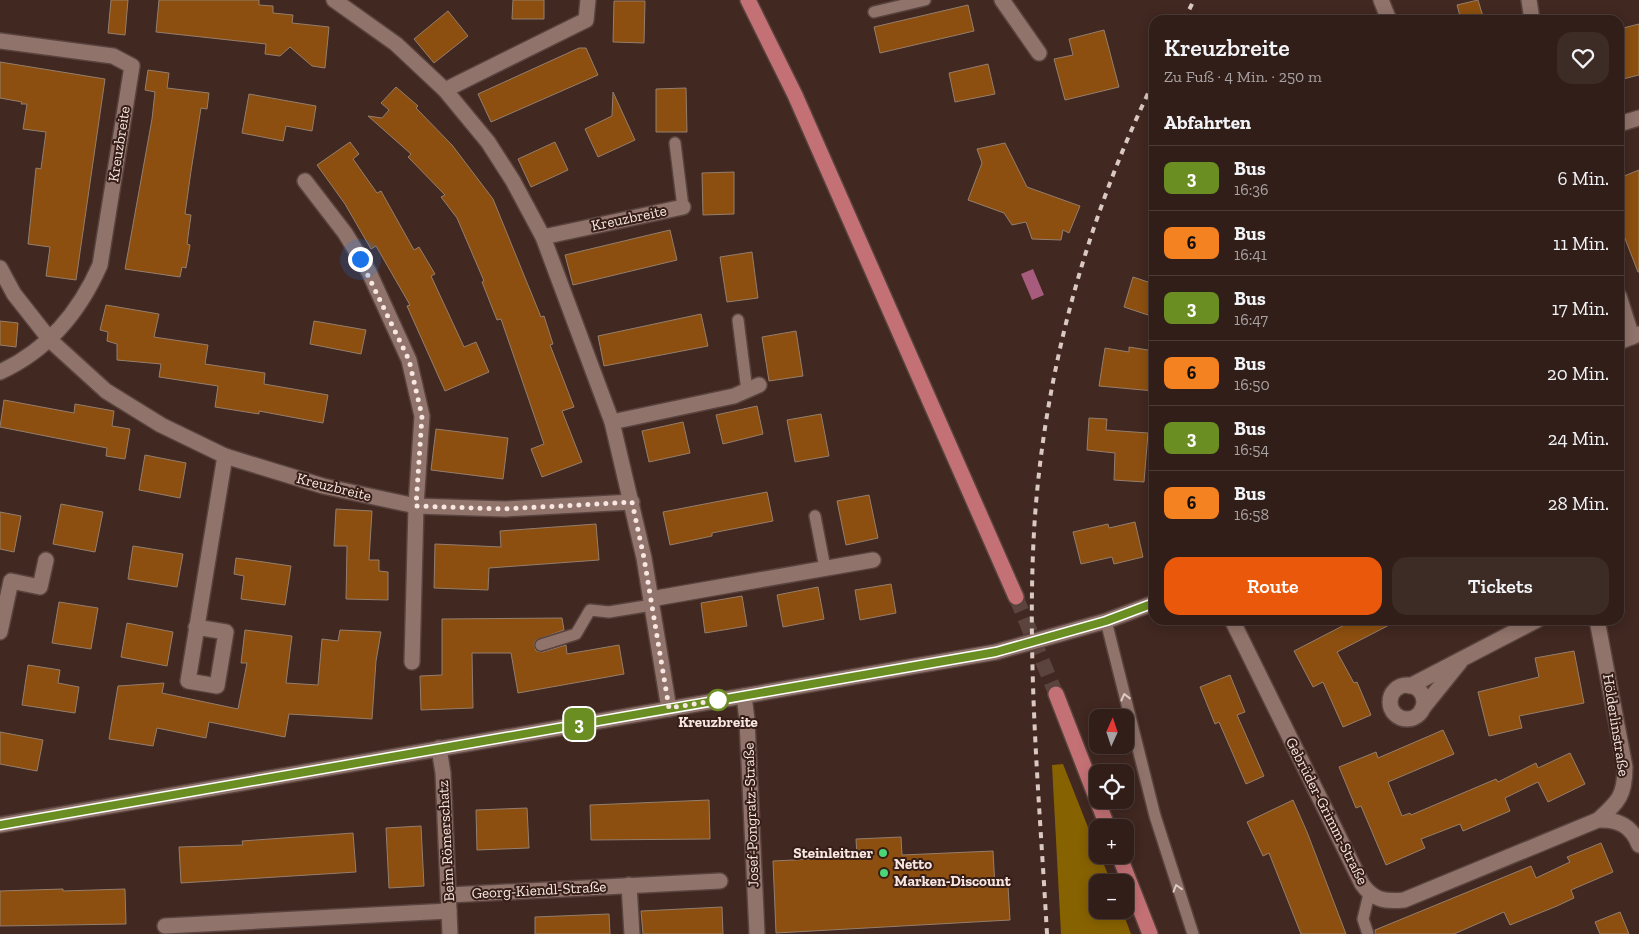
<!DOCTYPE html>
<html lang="de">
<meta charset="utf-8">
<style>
:root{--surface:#311e19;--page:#3d2b26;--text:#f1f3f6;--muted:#a8a2a2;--line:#4c3c38;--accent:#ea580c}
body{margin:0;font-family:"Zilla Slab",serif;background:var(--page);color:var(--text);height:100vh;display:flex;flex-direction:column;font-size:19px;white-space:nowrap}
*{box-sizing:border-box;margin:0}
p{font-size:16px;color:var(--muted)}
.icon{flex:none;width:28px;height:28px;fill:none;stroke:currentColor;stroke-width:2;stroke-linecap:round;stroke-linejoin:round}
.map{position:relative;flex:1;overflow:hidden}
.sheet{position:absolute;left:1149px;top:15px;width:475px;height:610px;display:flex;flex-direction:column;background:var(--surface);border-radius:15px;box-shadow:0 2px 12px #0003,0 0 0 1px var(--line)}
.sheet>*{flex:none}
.badge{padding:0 10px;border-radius:8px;font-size:18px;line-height:32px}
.needle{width:32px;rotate:3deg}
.fabs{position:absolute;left:1089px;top:709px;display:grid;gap:10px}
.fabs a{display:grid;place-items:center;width:45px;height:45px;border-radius:10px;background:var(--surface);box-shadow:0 2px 12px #0003,0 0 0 1px var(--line);font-size:25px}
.you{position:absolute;width:25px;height:25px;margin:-12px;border:4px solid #fff;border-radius:50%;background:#1a73e8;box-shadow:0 0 0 8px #1a73e833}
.map>.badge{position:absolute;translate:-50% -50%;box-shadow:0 0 0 2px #fff}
h2{padding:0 15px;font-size:19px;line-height:45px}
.round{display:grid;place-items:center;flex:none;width:52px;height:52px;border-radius:15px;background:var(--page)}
.head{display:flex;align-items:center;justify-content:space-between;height:85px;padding:0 15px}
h1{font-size:24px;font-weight:600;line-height:38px}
.action{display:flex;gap:10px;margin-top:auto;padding:10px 15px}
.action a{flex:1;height:58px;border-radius:15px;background:var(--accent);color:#fff;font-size:20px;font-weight:600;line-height:58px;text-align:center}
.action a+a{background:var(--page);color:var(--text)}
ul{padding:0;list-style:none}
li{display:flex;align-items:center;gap:15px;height:65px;padding:0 15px;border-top:1px solid var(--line)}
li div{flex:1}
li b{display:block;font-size:19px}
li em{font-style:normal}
li .badge{min-width:55px;font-weight:700;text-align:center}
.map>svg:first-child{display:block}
.forest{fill:#876200}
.water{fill:#a75b7d}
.building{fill:#8c4f0f;stroke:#957e6c}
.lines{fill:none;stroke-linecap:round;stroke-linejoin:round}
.primary-tunnel{stroke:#5c443e;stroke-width:15;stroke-dasharray:15 8;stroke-linecap:butt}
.service-casing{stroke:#59433e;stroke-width:14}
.minor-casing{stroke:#59433e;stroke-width:18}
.tertiary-casing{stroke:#59433e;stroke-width:18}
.primary-casing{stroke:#59433e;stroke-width:18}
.service{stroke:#90736a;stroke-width:11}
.minor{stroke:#90736a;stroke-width:15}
.tertiary{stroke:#90736a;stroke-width:15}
.primary{stroke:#c47175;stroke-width:15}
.rail{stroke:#dac8c2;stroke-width:4;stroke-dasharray:6 6;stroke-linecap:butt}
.oneway{stroke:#ddc9c3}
.line-casing{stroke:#fff;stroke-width:11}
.line{stroke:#6b8e23;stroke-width:8}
.walk{stroke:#f7e6e1;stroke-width:5;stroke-dasharray:0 9}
.stop-dot{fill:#fff;stroke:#6b8e23;stroke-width:2.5}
.poi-dot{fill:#4bd677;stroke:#361e17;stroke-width:2}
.labels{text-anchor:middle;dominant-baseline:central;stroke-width:4;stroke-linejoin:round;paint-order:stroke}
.street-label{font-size:15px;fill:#f7e6e1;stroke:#361e17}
.stop-label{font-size:15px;font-weight:bold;fill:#f7e6e1;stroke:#361e17}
.poi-label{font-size:15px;font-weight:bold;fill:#f7e6e1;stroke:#361e17;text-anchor:end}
</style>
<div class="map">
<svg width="1639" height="934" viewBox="0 0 1639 934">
<rect width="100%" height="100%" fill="#412821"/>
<path class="forest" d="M1063,764l34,86 1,5h2l11,27h-13v28h24l9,24h-70l-9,-169z"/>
<path class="water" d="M1033,269l11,26 -12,5 -11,-26z"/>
<g class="building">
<path d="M111,0h17l-3,35 -17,-2z"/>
<path d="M159,0h100v5l14,1v7l20,2 -1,8 37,4 -4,41 -13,-2 -22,-19 -10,9 -15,-2 1,-10 -110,-12z"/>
<path d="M513,0h31v19h-32z"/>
<path d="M1478,0l6,20h-23l-4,-15z"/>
<path d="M614,1h31l-1,42 -31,-1z"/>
<path d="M968,5l6,26 -94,22 -6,-26z"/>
<path d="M448,11l20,25 -34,27 -20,-24z"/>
<path d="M1639,24v51l-20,5v-51z"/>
<path d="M1104,30l15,57 -54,13 -11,-41 19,-4 -4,-16z"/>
<path d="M579,48h7l12,27 -107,47 -13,-28z"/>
<path d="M0,62l105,17 -29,201 -30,-4 4,-29 -22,-3 8,-76 5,1 5,-37 -23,-3 4,-25h-6l1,-2 -22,-4z"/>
<path d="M988,64l7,30 -40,8 -6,-29z"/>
<path d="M148,70l21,3 -2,15 42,5 -2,16 -6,-1 -10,63 -6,43 6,1 -4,29 3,1 -4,23 -4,-1 -2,10 -55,-8 27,-150 3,-27 -10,-2z"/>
<path d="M396,87l22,19 -2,2 36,37 41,54 48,118 3,-1 9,28 -3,1 24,62 -12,4 20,51 -40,15 -11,-28 13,-5 -43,-125 -4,1 -15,-38 2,-1 -27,-63 -16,-21 4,-2 -37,-38 3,-3 -43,-38 14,2 7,-8 -8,-7z"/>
<path d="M686,88l1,44h-31v-43z"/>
<path d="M613,92l22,48 -37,17 -13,-28 27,-13z"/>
<path d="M249,94l67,12 -4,25 -26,-5 -3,15 -41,-8z"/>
<path d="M350,142l9,12 -6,5 24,34 4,-2 33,59 5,-3 16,27 -4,2 33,71 12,-5 13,30 -44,19 -38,-85 3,-1 -34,-59 -5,3 -26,-45 -28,-39z"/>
<path d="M555,142l13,28 -37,17 -13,-28z"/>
<path d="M1005,143l22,44 53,19 -11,27 -6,-3 -2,10 -29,-1 -6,-17 -14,3 -8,-12 -36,-13 14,-37 -5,-14z"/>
<path d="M1639,170v102h-1l-19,-49v-45z"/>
<path d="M734,172v42l-31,1 -1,-42z"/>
<path d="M670,230l7,30 -104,25 -8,-30z"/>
<path d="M752,252l6,46 -31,4 -7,-45z"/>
<path d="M1133,277l21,7v33l-30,-10z"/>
<path d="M106,305l53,9 -5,23 54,8 -3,19 60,9 -1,11 64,11 -5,28 -64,-12v3l-44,-7 3,-21 -59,-9 2,-13 -44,-4v-16l-10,-3 1,-9 -8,-2z"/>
<path d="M701,314l7,32 -104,20 -6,-30z"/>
<path d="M0,321l18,2 -2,24 -16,-2z"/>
<path d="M314,321l52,9 -5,24 -51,-10z"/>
<path d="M796,331l7,45 -34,5 -7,-44z"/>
<path d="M1129,347l25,4v40l-55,-5 6,-38 24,4z"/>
<path d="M4,400l70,13 1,-9 39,7 -2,15 18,3 -5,30 -19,-3 1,-8 -107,-21z"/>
<path d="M757,406l6,28 -40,10 -7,-29z"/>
<path d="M821,414l8,42 -34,6 -8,-42z"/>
<path d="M1089,418l18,1 -1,11 42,3 -4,49 -30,-2 1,-27 -28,-3z"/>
<path d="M683,422l7,31 -41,9 -7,-31z"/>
<path d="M436,429l72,9 -5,41 -72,-9z"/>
<path d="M145,455l41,8 -6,35 -41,-8z"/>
<path d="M767,492l6,29 -61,12v3l-42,9 -7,-33z"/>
<path d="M869,495l9,43 -32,7 -9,-44z"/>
<path d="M61,504l42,8 -8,40 -42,-8z"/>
<path d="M336,509l36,2 -3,49h10v11l9,1v28l-42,-1 1,-53h-13z"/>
<path d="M0,512l21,4 -7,36 -14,-3z"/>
<path d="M1135,522l8,35 -29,7 -2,-7 -31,7 -8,-32 35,-8 1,4z"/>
<path d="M596,524l3,36 -110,8 -1,22 -54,-2 1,-44 66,3 -1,-16z"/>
<path d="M133,546l50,8 -6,33 -49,-8z"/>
<path d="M236,558l55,8 -6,39 -44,-6 3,-23 -10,-2z"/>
<path d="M891,584l5,29 -36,7 -5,-30z"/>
<path d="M818,587l6,32 -41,8 -6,-32z"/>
<path d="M742,596l5,30 -42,7 -4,-30z"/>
<path d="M59,602l39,6 -7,41 -39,-6z"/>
<path d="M562,618l2,12 -28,10 -2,4 2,7 7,1 23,-7 1,9 52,-9 5,29 -106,19 -7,-40h-39l1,55 -52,2 -1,-34 22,-1v-56z"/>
<path d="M1354,620h45l-62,32 17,31 3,-1 14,33 -28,12 -20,-45 -10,5 -19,-36z"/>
<path d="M127,623l46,9 -6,34 -46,-9z"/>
<path d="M245,630l47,6 -6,47 32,2 4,-46 16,2 2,-11 41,2 -5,29 -4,58 -83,-5 -4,23 -76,-15 -3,16 -49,-10 -4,18 -44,-7 9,-53 46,-3 -2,10 76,16 9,-46h-6z"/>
<path d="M1574,651l10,52 -65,13 3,12 -33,8 -11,-44 61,-15 -4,-19z"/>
<path d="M28,665l32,5 -2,13 21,4 -4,26 -53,-8z"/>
<path d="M1230,675l15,37 -8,3 27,61 -18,8 -27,-62 -4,2 -15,-37z"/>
<path d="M1443,730l11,24 -66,28 14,34 8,-3 1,2 85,-36 2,3 38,-19 2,5 32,-15 15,31 -37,18 -10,-20 -33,16 5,13 -47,20 -3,-7 -39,15 4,9 -39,17 -25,-59 -5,2 -17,-41 37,-15 2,6z"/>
<path d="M0,732l43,8 -6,31 -37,-7z"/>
<path d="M709,800l1,39 -119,1 -1,-35z"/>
<path d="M1293,800l14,32 39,102h-45l-32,-81 -6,3 -16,-34z"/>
<path d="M527,808l2,40 -52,2 -1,-40z"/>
<path d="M421,826l3,60 -35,2 -3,-60z"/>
<path d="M353,833l3,39 -175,11 -2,-36 64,-2 -1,-4z"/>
<path d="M901,837l1,18 91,-4 2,36 13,-1 2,34 -234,13 -3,-72 84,-4 -1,-18z"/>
<path d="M1601,843l12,29 -42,18 3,8 -17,8 -47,19 -6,-13 -50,22h-79v-4l156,-64 5,12 34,-16 -3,-5z"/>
<path d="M63,889v2l62,-2 1,35 -126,2v-35z"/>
<path d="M722,907l1,27h-80l-2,-23z"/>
<path d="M1620,912l9,22h-29l-5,-12z"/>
<path d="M609,914l1,20h-75v-17z"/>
</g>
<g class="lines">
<path class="primary-tunnel" d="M1016,597l40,97"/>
<defs>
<g id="service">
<path d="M874,12l51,-12"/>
<path d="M675,143l8,64"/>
<path d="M738,320l9,71"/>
<path d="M815,516l10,52"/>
<path d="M1106,621l49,195 38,118"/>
<path d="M541,645l35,-11 14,-24 19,2 43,-7"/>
<path d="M1368,934l-5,-15 6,-25"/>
</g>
<g id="minor">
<path d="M334,0l62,44 49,46 43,52 25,39 30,56 69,185 32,136 25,151"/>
<path d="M1002,0l37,53"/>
<path d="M1381,0l8,20"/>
<path d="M1529,0l3,20"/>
<path d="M0,41l113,15 19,10 -32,199c-21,48 -52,85 -100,107"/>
<path d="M445,90l141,-70 2,-20"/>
<path d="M1619,124l20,-6"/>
<path d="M305,181l40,52 24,39 40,88 13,56 -6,90 -4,156"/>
<path d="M543,237l140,-30"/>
<path d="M0,268l14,26 37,47 55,50 55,34 64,31 98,30 93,20 89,3 127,-7"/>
<path d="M1619,296l13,41"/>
<path d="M612,422l122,-26 25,-11"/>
<path d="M651,599l222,-39"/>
<path d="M1232,620l130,264c11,16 23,18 42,16l194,-80c20,-1 34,6 41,25"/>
<path d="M1597,620l28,147c0,29 -7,35 -27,53"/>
<path d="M196,627l30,5 -9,54 -29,-5 37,-225"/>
<path d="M0,632l11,-51 29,6 6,-27"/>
<circle cx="1407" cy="702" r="17"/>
<path d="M1410,686l127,-66"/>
<path d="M744,696l3,24 10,214"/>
<path d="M1422,709l38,-47"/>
<path d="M439,748l4,25 7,161"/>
<path d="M629,885l3,49"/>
<path d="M449,895l271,-14"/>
<path d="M165,926l284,-15"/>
</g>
<g id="tertiary">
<path d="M1619,342l20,-8"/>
<path d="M0,825l996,-173 110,-31 48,-18"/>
</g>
<g id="primary">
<path d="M748,0l47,95 221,502"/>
<path d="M1056,694l52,134"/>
<path d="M1119,855l31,79"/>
</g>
</defs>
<use href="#service" class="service-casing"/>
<use href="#minor" class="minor-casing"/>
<use href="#tertiary" class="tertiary-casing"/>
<use href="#primary" class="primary-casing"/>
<use href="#service" class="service"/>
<use href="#minor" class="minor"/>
<use href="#tertiary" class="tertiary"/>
<use href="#primary" class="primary"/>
<g class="rail">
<path d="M1184,20l10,-20"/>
<path d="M1047,934c-7,-126 -19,-254 -14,-381 6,-162 50,-326 121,-472"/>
</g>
</g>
<defs><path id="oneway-chevron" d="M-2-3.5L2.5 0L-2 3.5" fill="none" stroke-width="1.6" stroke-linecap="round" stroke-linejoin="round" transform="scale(1.25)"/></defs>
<g class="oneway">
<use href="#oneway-chevron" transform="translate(1125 697) rotate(-104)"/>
<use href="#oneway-chevron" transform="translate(1177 888) rotate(-107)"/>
</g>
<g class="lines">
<defs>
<path id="line" d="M0,825l996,-173 110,-31 48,-18"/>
</defs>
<use href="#line" class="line-casing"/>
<use href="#line" class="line"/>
<path class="walk" d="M360,259l49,101 13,56 -6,90 88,3 128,-7 12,56 25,150 56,-9 -7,1"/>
</g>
<circle class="stop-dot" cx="718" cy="700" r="10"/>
<g class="poi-dot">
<circle cx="883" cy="853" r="5"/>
<circle cx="884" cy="873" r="5"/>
</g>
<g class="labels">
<g class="street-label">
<text transform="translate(119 144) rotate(-81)">Kreuzbreite</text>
<text transform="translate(629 218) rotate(-12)">Kreuzbreite</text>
<text transform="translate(334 487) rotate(14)">Kreuzbreite</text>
<text transform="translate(1616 725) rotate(81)">Hölderlinstraße</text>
<text transform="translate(1327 811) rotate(63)">Gebrüder-Grimm-Straße</text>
<text transform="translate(751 815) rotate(-92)">Josef-Pongratz-Straße</text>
<text transform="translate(446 841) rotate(-93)">Beim Römerschatz</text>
<text transform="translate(539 890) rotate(-3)">Georg-Kiendl-Straße</text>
</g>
<g class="stop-label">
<text x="718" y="722">Kreuzbreite</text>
</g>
<g class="poi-label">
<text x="873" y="853">Steinleitner</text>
<text x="894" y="864" text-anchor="start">Netto<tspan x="894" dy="17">Marken-Discount</tspan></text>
</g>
</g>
</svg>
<div class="fabs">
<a><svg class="needle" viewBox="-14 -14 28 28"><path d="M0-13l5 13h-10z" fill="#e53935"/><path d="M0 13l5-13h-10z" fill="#a8a2a2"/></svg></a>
<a><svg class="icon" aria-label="locate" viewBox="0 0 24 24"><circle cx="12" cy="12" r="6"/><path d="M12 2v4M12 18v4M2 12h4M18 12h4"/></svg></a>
<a>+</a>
<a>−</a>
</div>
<div class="you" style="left:360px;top:259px"></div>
<b class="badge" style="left:579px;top:724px;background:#6b8e23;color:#fff">3</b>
<section class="sheet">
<div class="head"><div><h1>Kreuzbreite</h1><p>Zu Fuß · 4 Min. · 250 m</p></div><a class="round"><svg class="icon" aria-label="heart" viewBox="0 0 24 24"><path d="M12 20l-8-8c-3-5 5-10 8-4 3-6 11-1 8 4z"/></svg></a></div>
<h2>Abfahrten</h2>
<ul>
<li><span class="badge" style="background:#6b8e23;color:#fff">3</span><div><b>Bus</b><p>16:36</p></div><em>6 Min.</em></li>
<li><span class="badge" style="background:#f58220;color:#111">6</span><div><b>Bus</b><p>16:41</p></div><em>11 Min.</em></li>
<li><span class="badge" style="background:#6b8e23;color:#fff">3</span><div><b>Bus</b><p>16:47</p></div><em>17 Min.</em></li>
<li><span class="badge" style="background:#f58220;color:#111">6</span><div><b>Bus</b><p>16:50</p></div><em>20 Min.</em></li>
<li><span class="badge" style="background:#6b8e23;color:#fff">3</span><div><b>Bus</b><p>16:54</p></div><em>24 Min.</em></li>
<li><span class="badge" style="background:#f58220;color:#111">6</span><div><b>Bus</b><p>16:58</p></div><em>28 Min.</em></li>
</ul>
<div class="action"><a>Route</a><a>Tickets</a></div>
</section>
</div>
